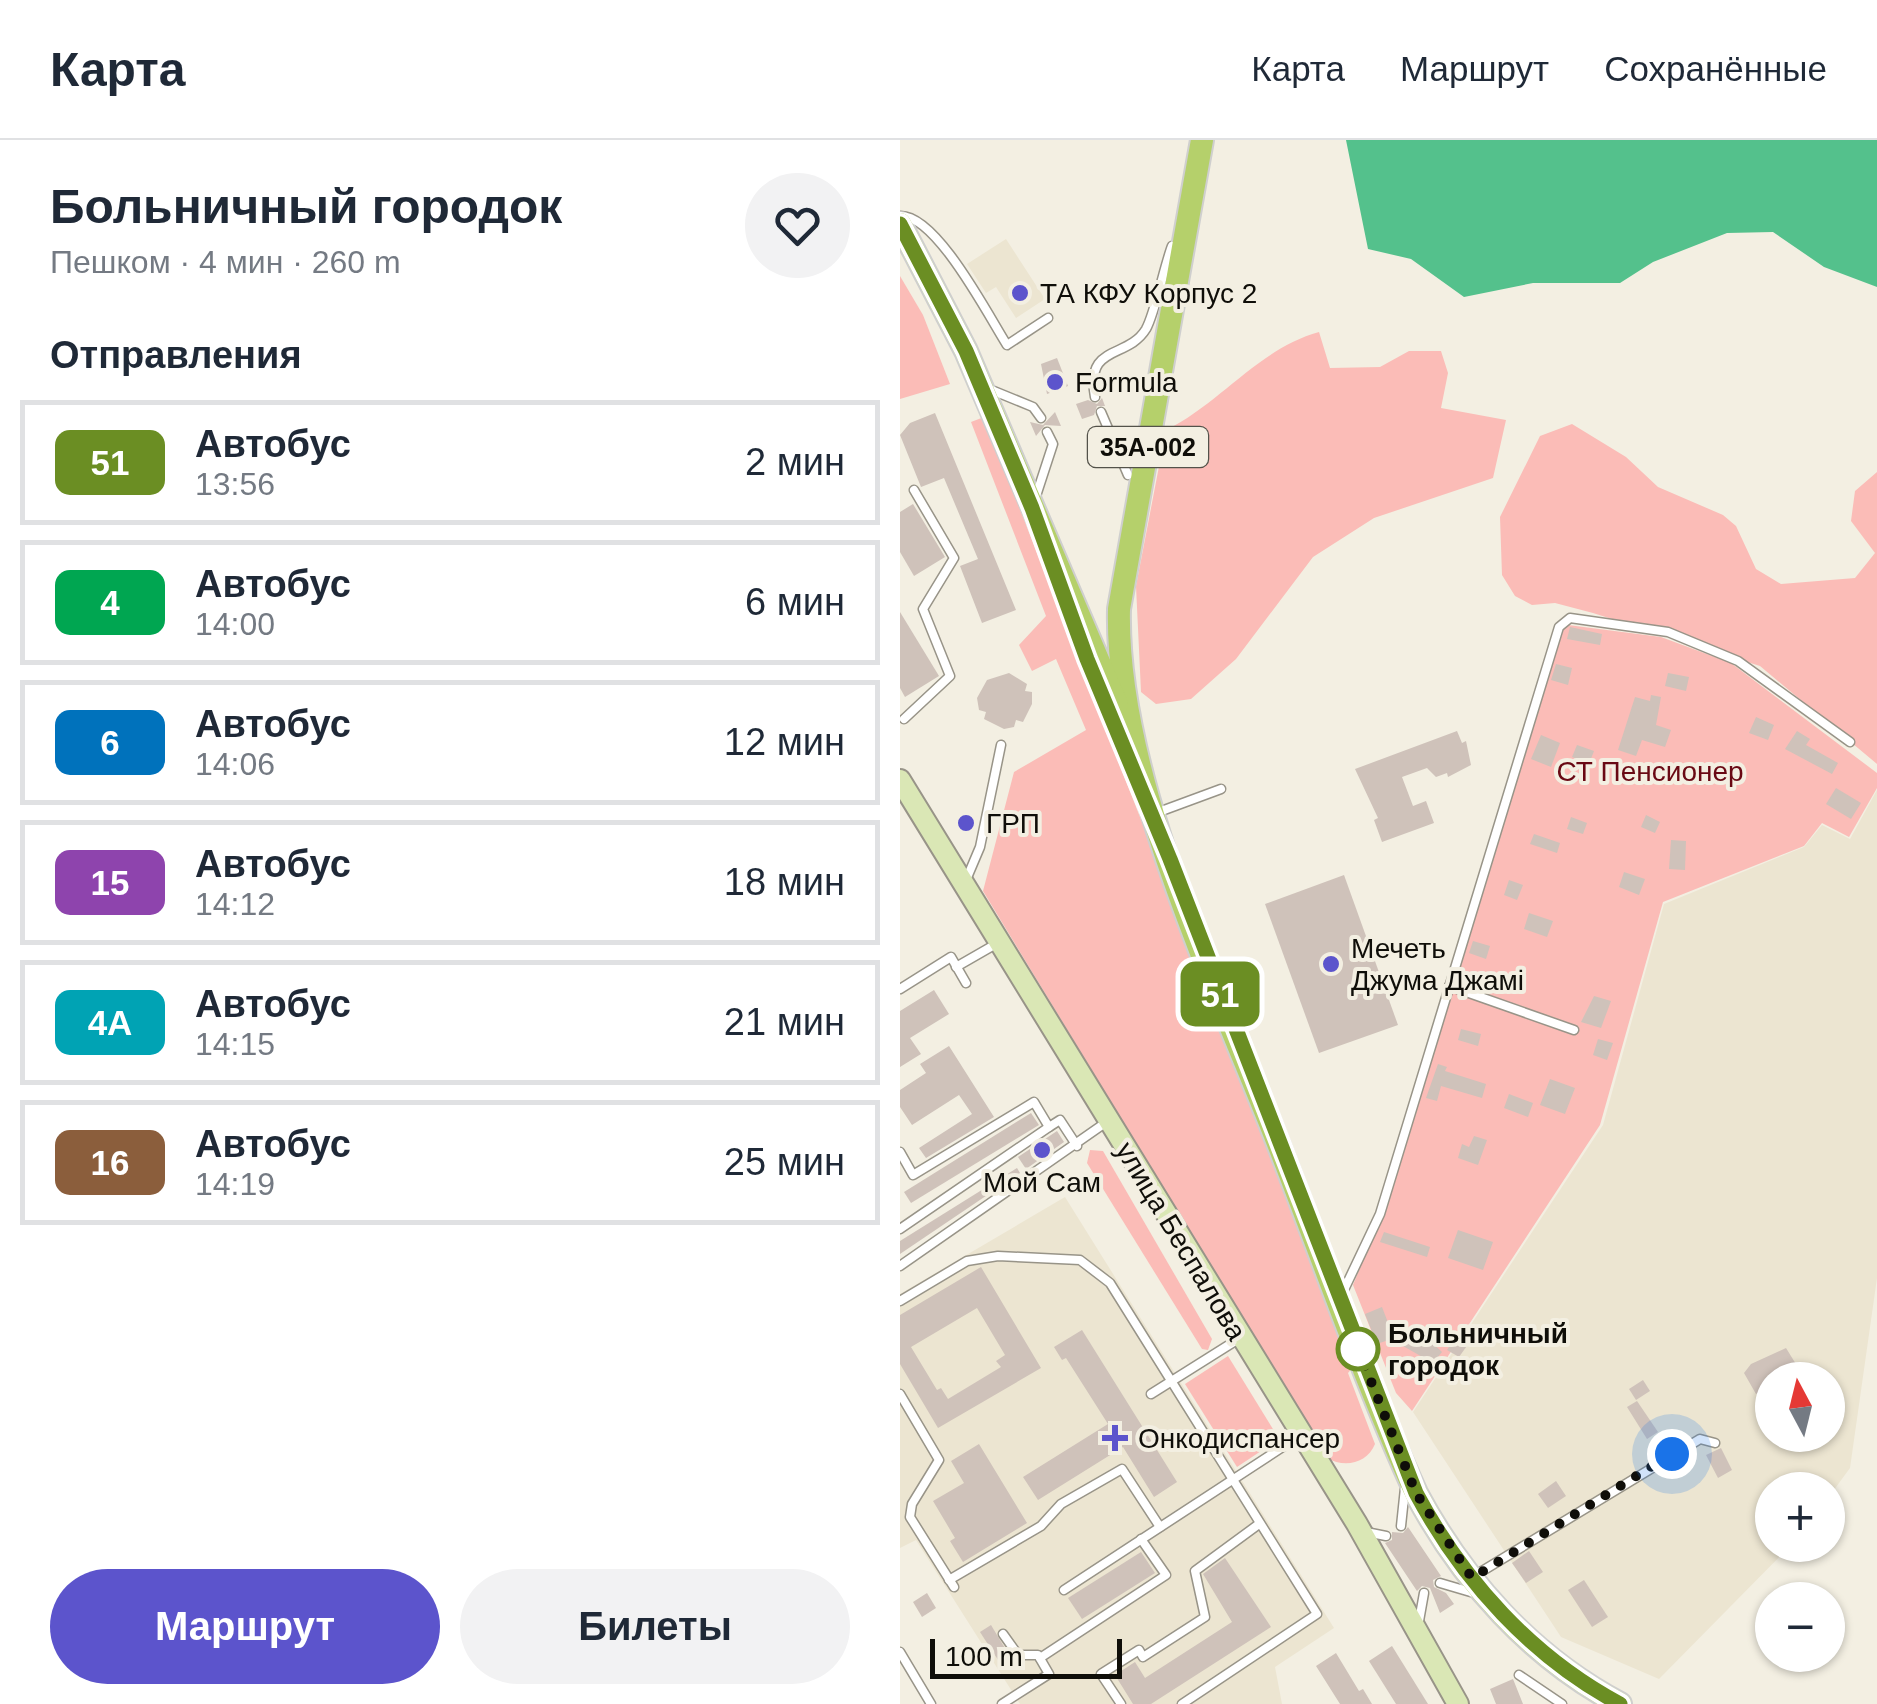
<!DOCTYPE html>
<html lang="ru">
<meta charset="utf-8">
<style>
:root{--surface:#fff;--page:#f2f2f3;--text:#1f2937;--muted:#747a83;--line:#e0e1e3;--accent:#5c54cc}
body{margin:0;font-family:Helvetica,sans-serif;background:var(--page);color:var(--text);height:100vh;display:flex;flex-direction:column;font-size:38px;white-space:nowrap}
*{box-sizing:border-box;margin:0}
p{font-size:32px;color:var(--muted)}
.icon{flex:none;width:55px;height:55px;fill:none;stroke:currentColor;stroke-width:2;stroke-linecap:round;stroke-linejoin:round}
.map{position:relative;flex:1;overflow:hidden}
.side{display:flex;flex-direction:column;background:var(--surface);width:900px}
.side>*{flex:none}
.badge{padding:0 20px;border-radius:15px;font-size:35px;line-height:65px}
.needle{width:65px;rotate:353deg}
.buttons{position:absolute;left:855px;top:1222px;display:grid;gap:20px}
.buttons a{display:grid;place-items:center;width:90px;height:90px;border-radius:50%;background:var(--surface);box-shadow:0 2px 8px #0004;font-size:50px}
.scale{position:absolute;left:30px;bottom:25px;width:192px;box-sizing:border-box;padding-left:10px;border:5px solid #0f0e09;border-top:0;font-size:28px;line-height:35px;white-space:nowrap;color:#0f0e09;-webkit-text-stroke:8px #f3efe2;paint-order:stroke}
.you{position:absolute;width:50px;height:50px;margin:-25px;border:8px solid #fff;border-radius:50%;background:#1a73e8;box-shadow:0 0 0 15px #1a73e833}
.map>.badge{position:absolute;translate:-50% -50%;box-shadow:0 0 0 5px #fff}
h2{padding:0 50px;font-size:38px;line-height:90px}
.round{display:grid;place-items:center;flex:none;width:105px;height:105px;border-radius:52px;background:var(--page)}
.summary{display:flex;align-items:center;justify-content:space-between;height:170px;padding:0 50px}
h1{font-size:48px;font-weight:600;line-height:75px}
.button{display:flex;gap:20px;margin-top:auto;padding:20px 50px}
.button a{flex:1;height:115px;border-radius:60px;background:var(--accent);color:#fff;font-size:40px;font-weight:600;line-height:115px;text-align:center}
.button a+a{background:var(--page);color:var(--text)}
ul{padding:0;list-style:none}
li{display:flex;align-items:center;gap:30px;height:125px;margin:0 20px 15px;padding:0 30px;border:5px solid var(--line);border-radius:0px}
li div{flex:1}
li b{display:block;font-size:38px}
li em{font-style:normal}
li .badge{min-width:110px;font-weight:700;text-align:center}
header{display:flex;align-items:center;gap:60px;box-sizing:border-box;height:140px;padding:0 50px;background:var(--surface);border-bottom:2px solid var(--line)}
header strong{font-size:48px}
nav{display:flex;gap:55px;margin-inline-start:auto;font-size:35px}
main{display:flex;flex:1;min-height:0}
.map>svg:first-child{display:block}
.built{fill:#ece5d1;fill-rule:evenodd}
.green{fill:#fbbcb7}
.water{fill:#54c18c}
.building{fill:#cfc2ba;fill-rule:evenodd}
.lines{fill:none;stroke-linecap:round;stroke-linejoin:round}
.service-casing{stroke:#989488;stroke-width:11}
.secondary-casing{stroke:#989488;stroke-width:24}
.primary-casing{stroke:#cfcfce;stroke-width:26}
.service{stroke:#fff;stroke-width:8}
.secondary{stroke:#dae7b5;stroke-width:20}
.primary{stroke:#b5d06b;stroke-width:22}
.line-casing{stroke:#fff;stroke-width:22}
.line{stroke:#6b8e23;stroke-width:15}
.walk{stroke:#0f0e09;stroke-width:10;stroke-dasharray:0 18}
.poi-dot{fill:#5c54cc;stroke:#f3efe2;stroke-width:4}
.stop-dot{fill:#fff;stroke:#6b8e23;stroke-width:5}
.labels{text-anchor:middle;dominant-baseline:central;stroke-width:8;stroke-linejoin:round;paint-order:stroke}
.shield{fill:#f3efe2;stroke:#53524a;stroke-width:2.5}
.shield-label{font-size:25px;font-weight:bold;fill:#0f0e09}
.poi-label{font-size:28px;fill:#0f0e09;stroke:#f3efe2;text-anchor:start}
.park-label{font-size:28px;fill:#690914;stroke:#f3efe2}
.street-label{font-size:28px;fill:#0f0e09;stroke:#f3efe2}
.stop-label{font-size:28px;font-weight:bold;fill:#0f0e09;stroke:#f3efe2;text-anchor:start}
</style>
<header>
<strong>Карта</strong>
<nav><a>Карта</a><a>Маршрут</a><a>Сохранённые</a></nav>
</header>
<main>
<section class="side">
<div class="summary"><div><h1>Больничный городок</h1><p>Пешком · 4 мин · 260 m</p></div><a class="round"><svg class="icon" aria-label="heart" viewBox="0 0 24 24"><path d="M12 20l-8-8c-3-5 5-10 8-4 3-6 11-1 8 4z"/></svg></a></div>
<h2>Отправления</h2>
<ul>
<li><span class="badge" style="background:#6b8e23;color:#fff">51</span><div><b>Автобус</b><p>13:56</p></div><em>2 мин</em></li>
<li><span class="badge" style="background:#00a651;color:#fff">4</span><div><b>Автобус</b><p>14:00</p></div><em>6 мин</em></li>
<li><span class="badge" style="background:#0072bc;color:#fff">6</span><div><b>Автобус</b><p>14:06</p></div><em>12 мин</em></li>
<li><span class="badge" style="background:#8e44ad;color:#fff">15</span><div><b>Автобус</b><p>14:12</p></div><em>18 мин</em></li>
<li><span class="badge" style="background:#00a3b4;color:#fff">4А</span><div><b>Автобус</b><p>14:15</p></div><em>21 мин</em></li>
<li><span class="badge" style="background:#8b5e3c;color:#fff">16</span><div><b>Автобус</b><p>14:19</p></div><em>25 мин</em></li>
</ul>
<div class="button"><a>Маршрут</a><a>Билеты</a></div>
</section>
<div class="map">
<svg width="977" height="1564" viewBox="0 0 977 1564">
<rect width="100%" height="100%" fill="#f3efe2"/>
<g class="built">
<path d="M106,99l39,60 -29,19 -20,-31 -10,6 -19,-29z"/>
<path d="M977,650v488l-27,190 -22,30v-8h-56v55h19l-132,134 -98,-42 -148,-225 190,-287 61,-221 140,-57 18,-22 28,14zM872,1240h56v55h-56z"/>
<path d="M165,1057l269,431 -59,39 7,37h-262l-104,-164 -16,8v-254z"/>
</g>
<g class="green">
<path d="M0,136l23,39 27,69 -50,15z"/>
<path d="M419,192l11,36 50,-1 29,-16h32l7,22 -7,35 65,12 -13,58 -119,40 -61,39 -77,102 -45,40 -35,5 -15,-12 -5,-106 30,-156c55,-27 92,-81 153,-98z"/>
<path d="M84,277l370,949 -6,7 27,71c-8,20 -31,24 -48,14l-344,-567 31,-119 72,-42 -30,-71 -24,12 -13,-26 27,-29 -75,-194z"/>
<path d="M672,284l54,33 32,30 65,28 13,11 20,43 25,15 74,-6 20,-25 -24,-32 4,-30 22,-19v292l-117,-98 -167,-53 -38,-10 -23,2 -17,-9 -13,-21 -2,-58 40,-81z"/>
<path d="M668,485l93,12 70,26 146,110v15l-28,49 -27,-14 -18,23 -141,56 -63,223 -188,286 -16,-18 -43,-108 28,-69 179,-585z"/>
<path d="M190,1010l13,1 109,188 -4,11 -6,-1 -115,-186z"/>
<path d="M328,1216l51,83 -42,28 -52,-83z"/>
</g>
<path class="water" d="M446,0h531v147l-53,-20 -51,-35 -46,1 -74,29 -33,21h-87l-69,14 -53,-38 -43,-10z"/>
<g class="building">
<path d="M157,218l11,28 -21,8 -6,-30z"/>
<path d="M202,258l3,8h-8l-3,9 -12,4 -6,-15 12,-4 9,4z"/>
<path d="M155,272l6,14 -16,-1 -9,11 -6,-14 13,3z"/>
<path d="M35,273l81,197 -34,13 -22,-57 18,-7 -34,-81 -23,9 -21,-52 10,-12z"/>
<path d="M13,364l32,53 -31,19 -14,-24v-40z"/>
<path d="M0,472l39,64 -34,21 -5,-9z"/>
<path d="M670,487l32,7 -2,11 -33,-6z"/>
<path d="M656,524l16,4 -4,17 -17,-5z"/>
<path d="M109,533l18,11 -2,7 7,1v12l-9,18 -7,-2 -2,7 -10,2 -20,-10 2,-7 -7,-2 -2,-12 10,-18z"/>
<path d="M768,533l21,4 -3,14 -21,-5z"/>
<path d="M751,555l10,2 -5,28 15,5 -6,17 -23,-7 -6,16 -18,-6 17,-53 15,4z"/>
<path d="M856,577l18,8 -6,15 -19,-7z"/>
<path d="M557,591l5,12 4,-2 5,24 -23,12 -1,-4 -11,4 -9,-9 -25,9 11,29 13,-5 8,22 -52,19 -8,-22 4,-2 -23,-49z"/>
<path d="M897,591l13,8 -4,6 32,18 -6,11 -47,-25z"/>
<path d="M641,595l19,8 -9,24 -20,-8z"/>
<path d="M677,605l17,6 -5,13 -17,-7z"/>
<path d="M936,648l25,15 -10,16 -25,-15z"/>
<path d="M746,675l14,7 -5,11 -14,-6z"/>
<path d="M671,677l16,6 -4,11 -16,-5z"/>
<path d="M634,694l26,9 -3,10 -27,-9z"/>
<path d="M771,700l15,1 -1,29 -16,-1z"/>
<path d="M724,732l21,7 -6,16 -20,-8z"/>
<path d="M444,735l54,150 -79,28 -54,-149z"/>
<path d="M609,740l14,5 -6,15 -13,-5z"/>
<path d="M629,773l24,8 -6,16 -23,-8z"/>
<path d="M573,801l17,5 -4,13 -17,-6z"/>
<path d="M34,850l15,24 -39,24 11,16 -21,13v-56z"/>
<path d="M694,856l17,5 -10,27 -20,-6z"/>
<path d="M561,889l20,5 -3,12 -20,-6z"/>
<path d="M698,899l15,4 -6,17 -14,-5z"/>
<path d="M49,906l45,71 -68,41 -7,-10 53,-34 -13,-19 -47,30 -12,-18v-17l26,-17 -6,-9z"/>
<path d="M538,924l9,3 -2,4 41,13 -4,14 -41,-12 -4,15 -11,-3z"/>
<path d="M650,939l25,9 -10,26 -25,-9z"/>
<path d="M609,954l24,9 -5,14 -24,-9z"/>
<path d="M131,973l8,12 -128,78 -7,-11z"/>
<path d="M157,991l7,11 -38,27 -8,-12z"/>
<path d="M574,996l13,4 -9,25 -20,-7 4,-14 7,3z"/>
<path d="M117,1028l3,5 -120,81v-13z"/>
<path d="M558,1090l35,12 -10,28 -35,-12z"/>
<path d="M484,1092l46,15 -3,10 -47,-15z"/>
<path d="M81,1127l60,101 -103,60 -38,-64v-49zM77,1168l28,47 -9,6 5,6 -53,32 -7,-11 -4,2 -26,-43z"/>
<path d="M482,1167l12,31 -17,6 -12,-30z"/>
<path d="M516,1188l26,24 -9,11 -30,-17z"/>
<path d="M182,1190l95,152 -23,15 -31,-50 -85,53 -15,-23 85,-53 -42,-66 -4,2 -8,-13z"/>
<path d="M557,1195l12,8 -10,14 -12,-7z"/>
<path d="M886,1208l13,21 -27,11v19l-6,-11 -10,6 -12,-21 7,-9z"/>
<path d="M743,1240l7,11 -14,9 -7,-11z"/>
<path d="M737,1261l21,31 -11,7 -20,-32z"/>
<path d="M79,1304l48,79 -64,39 -13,-21 5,-3 -22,-37 31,-18 -13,-22z"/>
<path d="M821,1308l11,22 -14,8 -12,-23z"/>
<path d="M656,1341l10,15 -18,12 -10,-14z"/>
<path d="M508,1387l33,49 -8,4 1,7 12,6 8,11 -14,9 -10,-25 -8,-2 -5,5 -32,-48 7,-3v-8l11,1z"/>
<path d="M629,1411l14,21 -17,11 -14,-20z"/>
<path d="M241,1412l14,21 -73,46 -14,-21z"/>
<path d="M325,1418l46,69 -120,77h-18l-18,-29 20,-13 10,16 87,-56 -29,-48z"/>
<path d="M684,1440l24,37 -16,10 -24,-37z"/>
<path d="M27,1453l9,15 -14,9 -9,-15z"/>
<path d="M91,1485l21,35 -10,6 -22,-34z"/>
<path d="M492,1506l36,58h-32l-27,-43z"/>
<path d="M436,1513l23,38 4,-2 9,15h-32l-24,-38z"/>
<path d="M613,1539l10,25h-27l-6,-15z"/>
</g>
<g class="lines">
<defs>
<g id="service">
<path d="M0,76c36,-2 88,99 107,129l41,-27"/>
<path d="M89,249l44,18 8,11"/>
<path d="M195,257c-10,-54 32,-37 51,-68 9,-16 18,-62 26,-83"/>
<path d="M201,272l27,63"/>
<path d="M135,359l18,-55 -6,-12"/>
<path d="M4,579l46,-43 -27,-67 31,-51 -40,-68"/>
<path d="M256,673l65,-24"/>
<path d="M66,740l14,-33 21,-102"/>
<path d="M56,827l40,-23"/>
<path d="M549,846l125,44"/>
<path d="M0,849l51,-32 15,26"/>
<path d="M0,1012l13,23 121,-73 15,25 11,-7 17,26"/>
<path d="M0,1089l149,-102"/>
<path d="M0,1126l208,-145"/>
<path d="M442,1154l38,-80 179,-587 11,-9 98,14 70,29 112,81"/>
<path d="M0,1161l67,-40 31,-5 82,4 30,23 207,331 -135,90"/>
<path d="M0,1254l39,66 -27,44 -2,13 44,70"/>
<path d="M251,1254l89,-56"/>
<path d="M501,1386l4,-38"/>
<path d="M466,1392l20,4"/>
<path d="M574,1436l226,-137 15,4"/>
<path d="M49,1440l92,-54 20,-22 61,-35 38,58"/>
<path d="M540,1443l34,10"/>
<path d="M164,1450l237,-155"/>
<path d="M519,1481l5,-28"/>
<path d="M0,1512l31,52"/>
<path d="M140,1518l126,-83 -25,-36"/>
<path d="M619,1535l43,29"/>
<path d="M102,1564l47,-30 -11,-19h-20l-15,-21"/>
<path d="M221,1564l-20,-30 38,-24 4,7 62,-40 -10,-46 64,-47"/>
</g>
<path id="secondary" d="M0,640l457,744 101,180"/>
<g id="primary">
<path d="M302,0l-83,469c-4,166 99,381 160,537 45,115 85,234 137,347 47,88 115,164 204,211"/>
<path d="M0,84l66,127 151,353"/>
</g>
</defs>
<use href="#service" class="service-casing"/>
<use href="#secondary" class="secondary-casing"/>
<use href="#primary" class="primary-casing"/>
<use href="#service" class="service"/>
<use href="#secondary" class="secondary"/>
<use href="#primary" class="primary"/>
</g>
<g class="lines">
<defs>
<path id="line" d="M0,84l66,127 66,157 55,151 83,200 246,634c47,88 116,164 204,211"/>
</defs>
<use href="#line" class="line-casing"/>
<use href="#line" class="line"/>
<path class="walk" d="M458,1209l58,144 56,85 200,-124"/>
</g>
<g class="poi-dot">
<circle cx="120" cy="153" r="10"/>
<circle cx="155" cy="242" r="10"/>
<circle cx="66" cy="683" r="10"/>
<circle cx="431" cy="824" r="10"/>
<circle cx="142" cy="1010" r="10"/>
<path d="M210 1283h10v10h10v10h-10v10h-10v-10h-10v-10h10z"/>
</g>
<circle class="stop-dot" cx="458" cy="1209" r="20"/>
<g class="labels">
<rect class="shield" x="188" y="287" width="120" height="40" rx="8"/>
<g class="shield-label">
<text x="248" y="307">35А-002</text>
</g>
<g class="poi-label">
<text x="140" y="153">ТА КФУ Корпус 2</text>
<text x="175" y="242">Formula</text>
<text x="86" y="683">ГРП</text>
<text x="451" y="808">Мечеть<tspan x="451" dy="32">Джума Джамі</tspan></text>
<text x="142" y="1042" text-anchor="middle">Мой Сам</text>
<text x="238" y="1298">Онкодиспансер</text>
</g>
<g class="park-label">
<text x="750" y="631">СТ Пенсионер</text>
</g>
<g class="street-label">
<text transform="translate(281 1101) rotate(59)">улица Беспалова</text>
</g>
<g class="stop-label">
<text x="488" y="1193">Больничный<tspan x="488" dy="32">городок</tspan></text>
</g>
</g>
</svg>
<div class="buttons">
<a><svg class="needle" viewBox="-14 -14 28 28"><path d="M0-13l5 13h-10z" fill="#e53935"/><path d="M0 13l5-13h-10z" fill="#747a83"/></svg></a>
<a>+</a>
<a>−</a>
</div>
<div class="scale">100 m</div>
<div class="you" style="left:772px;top:1314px"></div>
<b class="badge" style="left:320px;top:854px;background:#6b8e23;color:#fff">51</b>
</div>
</main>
